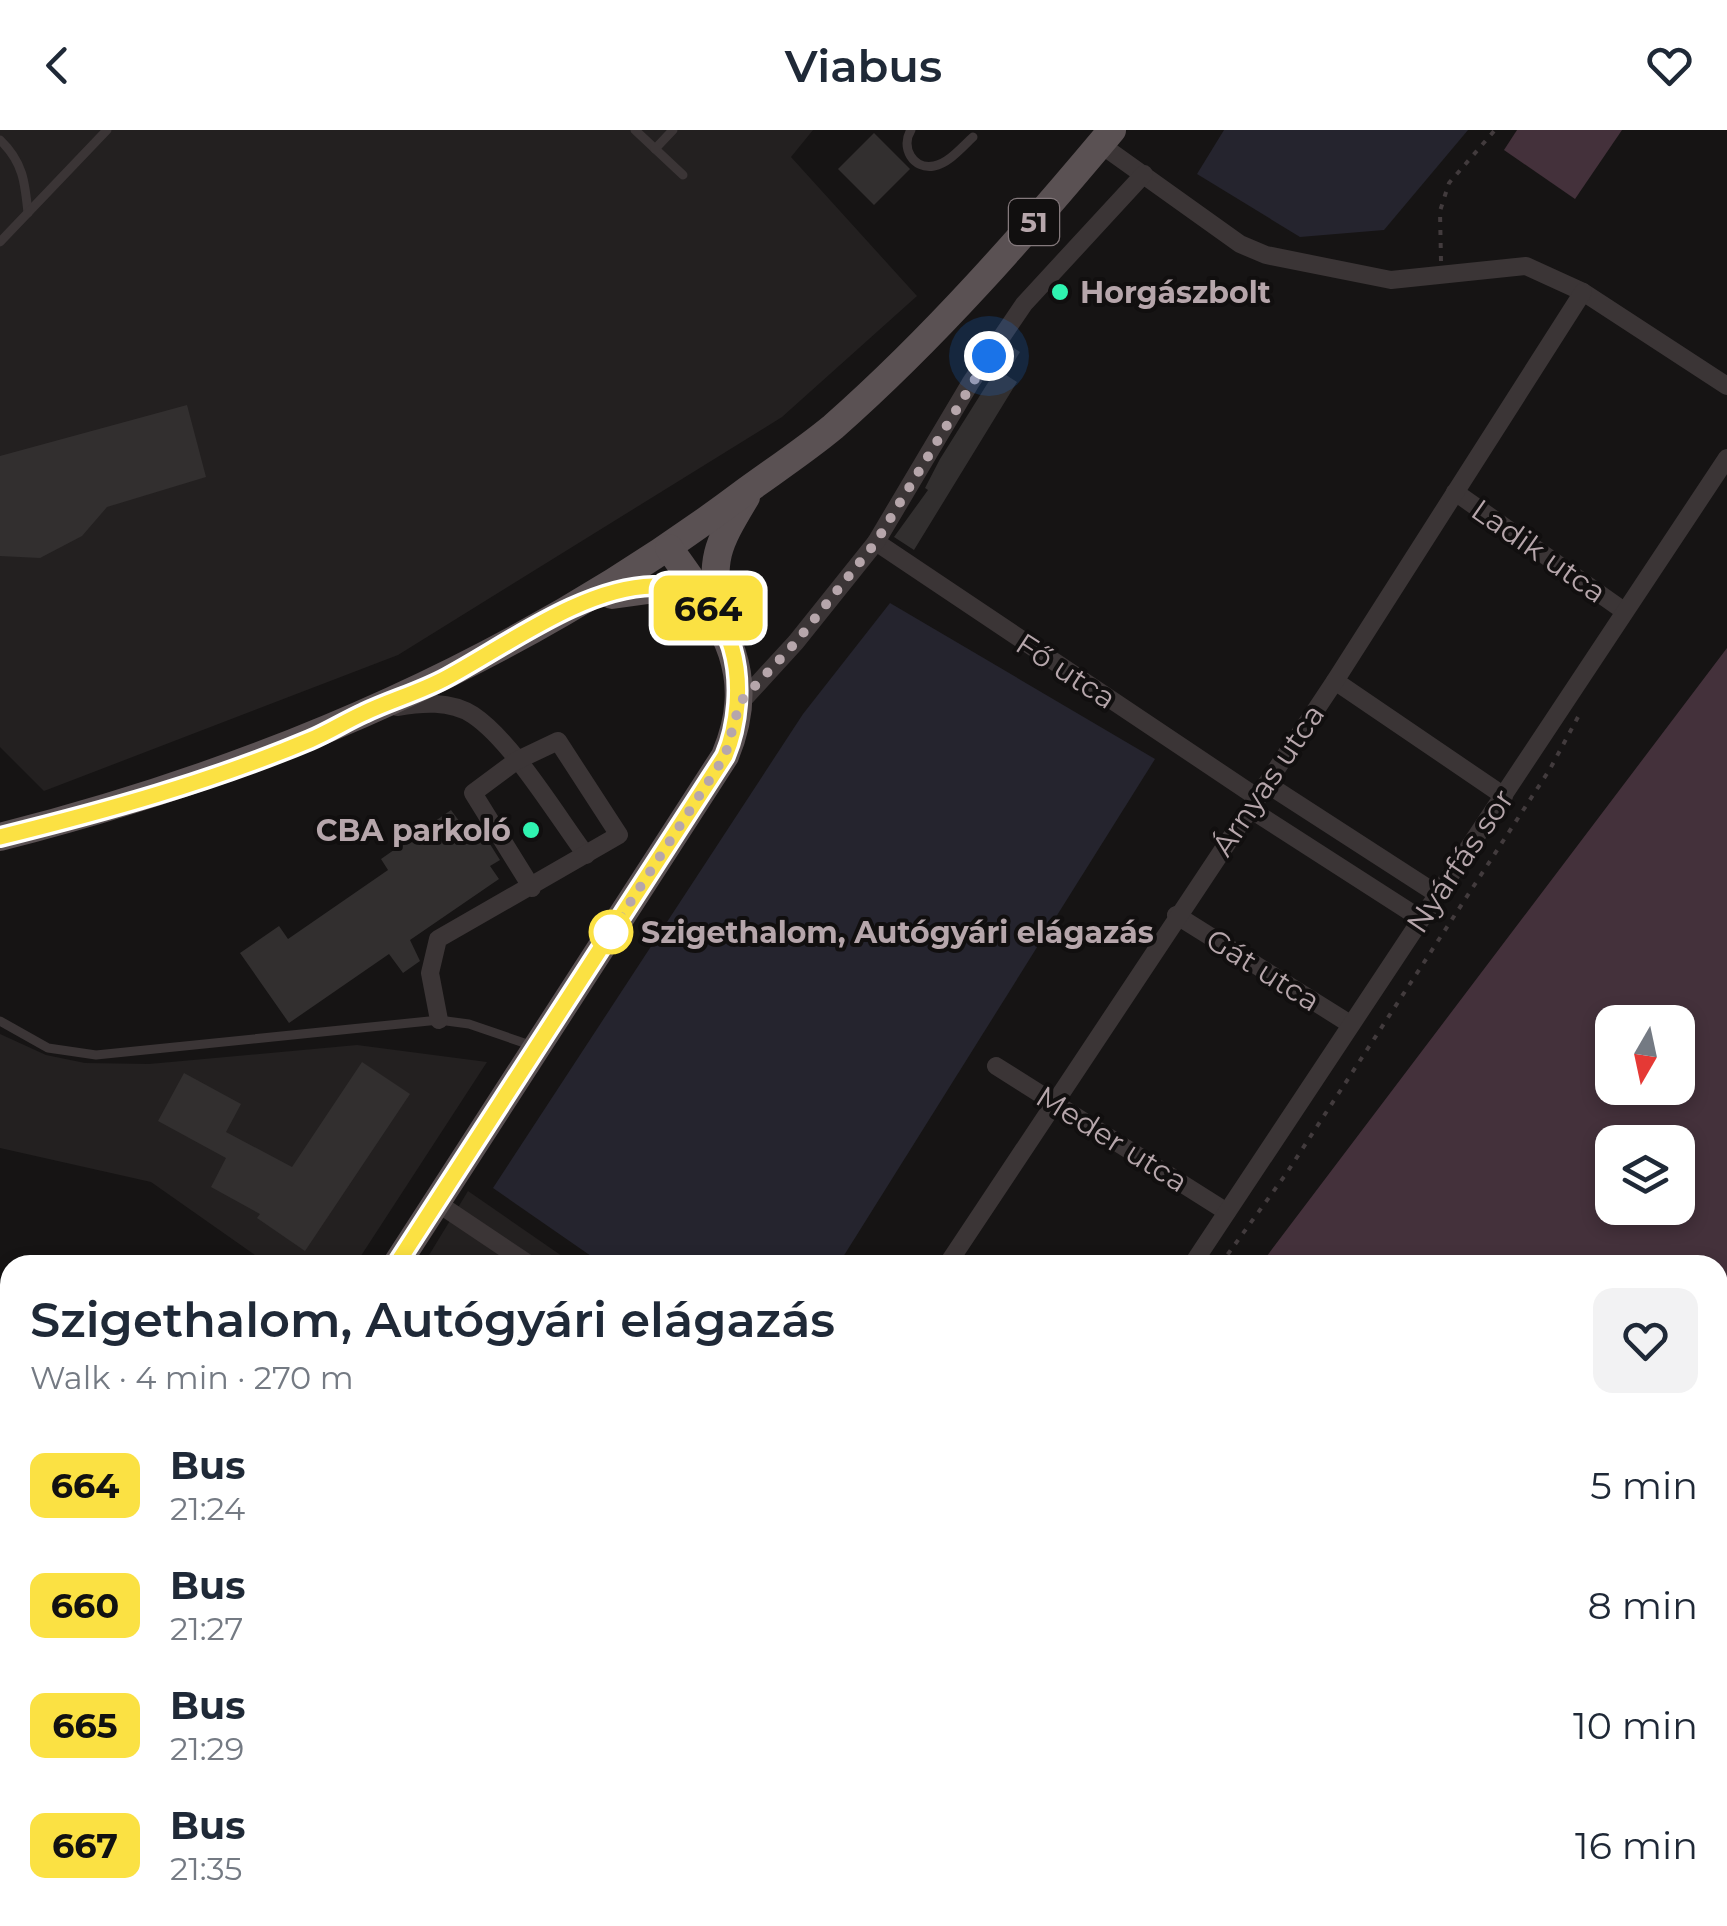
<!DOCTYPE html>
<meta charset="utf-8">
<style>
:root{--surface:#fff;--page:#f2f2f3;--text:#1f2937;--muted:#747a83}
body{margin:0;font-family:Montserrat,sans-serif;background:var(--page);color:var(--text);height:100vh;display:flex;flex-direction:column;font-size:38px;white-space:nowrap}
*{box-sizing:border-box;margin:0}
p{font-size:32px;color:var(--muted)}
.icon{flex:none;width:55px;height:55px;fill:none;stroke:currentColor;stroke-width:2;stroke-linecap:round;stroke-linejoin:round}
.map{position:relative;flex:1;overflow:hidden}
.side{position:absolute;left:0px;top:1125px;width:1728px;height:672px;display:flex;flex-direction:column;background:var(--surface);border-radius:30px 30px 0 0;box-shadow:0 5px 15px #0003}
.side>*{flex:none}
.badge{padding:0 20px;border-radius:15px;font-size:35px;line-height:65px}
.needle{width:65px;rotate:189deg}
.buttons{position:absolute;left:1595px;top:875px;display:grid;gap:20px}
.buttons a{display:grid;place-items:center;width:100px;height:100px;border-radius:20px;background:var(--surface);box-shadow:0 5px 15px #0003;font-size:50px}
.you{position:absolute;width:50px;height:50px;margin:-25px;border:8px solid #fff;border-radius:50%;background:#1a73e8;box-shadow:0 0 0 15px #1a73e833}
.map>.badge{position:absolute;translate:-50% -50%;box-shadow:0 0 0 5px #fff}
.round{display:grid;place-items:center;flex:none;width:105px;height:105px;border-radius:20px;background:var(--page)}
.overview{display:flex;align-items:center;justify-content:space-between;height:170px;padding:0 30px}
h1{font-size:48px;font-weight:600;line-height:75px}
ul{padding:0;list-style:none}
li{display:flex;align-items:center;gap:30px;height:120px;padding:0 30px}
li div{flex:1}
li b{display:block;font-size:38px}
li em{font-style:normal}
li .badge{min-width:110px;font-weight:700;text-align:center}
header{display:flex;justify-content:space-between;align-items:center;height:130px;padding:0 30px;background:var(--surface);font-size:45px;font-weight:600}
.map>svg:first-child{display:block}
.built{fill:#232020}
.green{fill:#25242e}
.water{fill:#44313b;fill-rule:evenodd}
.building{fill:#322f2f}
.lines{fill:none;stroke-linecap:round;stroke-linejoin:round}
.path{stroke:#423b3d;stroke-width:4;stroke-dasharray:5 8;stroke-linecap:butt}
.lane{stroke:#3b3536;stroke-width:9}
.street{stroke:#3b3536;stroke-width:18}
.secondary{stroke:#4b4345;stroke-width:25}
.primary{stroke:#5a5153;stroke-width:28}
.line-casing{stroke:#fff;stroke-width:22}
.line{stroke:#fbe143;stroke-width:15}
.walk{stroke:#b6a6ab;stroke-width:10;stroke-dasharray:0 18}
.poi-dot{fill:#2ff3b0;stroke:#110f0f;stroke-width:4}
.stop-dot{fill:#fff;stroke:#fbe143;stroke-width:5}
.labels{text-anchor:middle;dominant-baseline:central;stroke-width:8;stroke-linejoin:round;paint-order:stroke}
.shield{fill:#110f0f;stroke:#84797c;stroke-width:2.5}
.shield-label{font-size:28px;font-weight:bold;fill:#b6a6ab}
.poi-label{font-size:30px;font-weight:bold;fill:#b6a6ab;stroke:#110f0f;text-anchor:start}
.street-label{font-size:30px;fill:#b6a6ab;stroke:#110f0f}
.stop-label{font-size:30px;font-weight:bold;fill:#b6a6ab;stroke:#110f0f;text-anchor:start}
</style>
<header><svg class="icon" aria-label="back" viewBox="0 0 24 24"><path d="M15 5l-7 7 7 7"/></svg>Viabus<svg class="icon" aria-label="heart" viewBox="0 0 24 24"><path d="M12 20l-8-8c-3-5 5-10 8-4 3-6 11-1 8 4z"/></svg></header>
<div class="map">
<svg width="1727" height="1796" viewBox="0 0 1727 1796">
<rect width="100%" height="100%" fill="#161414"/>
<g class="built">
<path d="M0,0h813l-22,27 126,139 -135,121 -384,238 -354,136 -44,-44z"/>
<path d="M0,904l46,21 39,8 64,1 208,-19 130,17 -132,203h-86l-118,-83 -151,-34z"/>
<path d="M468,1061l107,74h-152z"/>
</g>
<g class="green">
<path d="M1224,0h244l-84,100 -84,7 -103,-63z"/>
<path d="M890,473l265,156 -317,506h-234l-111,-77 310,-474z"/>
<path d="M10,1705v83h1185l13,8h-1208v-80z"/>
</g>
<g class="water">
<path d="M1517,0h105l-47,69 -71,-49z"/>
<path d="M1727,518v851l-9,13v-247h-458zM1678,892v66h-66v-66zM1678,1012v66h-66v-66z"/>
<path d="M801,1788h359l4,8h-370z"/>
</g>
<g class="building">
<path d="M874,3l36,36 -36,36 -36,-36z"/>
<path d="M1011,216l9,6 -14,23 11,7 -103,168 -20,-13 34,-47 -3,-2 15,-29z"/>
<path d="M187,275l19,72 -99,30 -25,29 -42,22 -40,-2v-100z"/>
<path d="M451,680l14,19 11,-7 24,38 -10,6 9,13 -89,61 10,21 -17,12 -14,-19 -100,69 -49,-70 39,-27 9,13 100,-69 -7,-11z"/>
<path d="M362,932l48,32 -105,157 -48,-33 3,-4 -49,-27 15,-29 -68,-37 26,-48 57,31 -15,28 66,35z"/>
</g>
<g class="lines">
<g class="path">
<path d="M1441,131l-1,-50 9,-28 46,-53"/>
<path d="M1220,1135l66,-91 264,-405 28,-52"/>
<path d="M0,1712l10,-10"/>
<path d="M1163,1788l4,8"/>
<path d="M1307,1788l11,8"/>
</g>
<g class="lane">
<path d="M635,0l48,45"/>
<path d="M911,0c-11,17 2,40 23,36 15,-3 28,-19 39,-29"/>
<path d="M0,10c23,22 25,42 28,73"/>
<path d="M655,19l18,-19"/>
<path d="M0,112l107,-112"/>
<path d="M0,891l48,27 48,7 343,-35 30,4 64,22"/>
</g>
<g class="street">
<path d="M1100,14l140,100 26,11 125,25 135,-14 57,26 144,94"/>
<path d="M1455,362l169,119"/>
<path d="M876,412l382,256"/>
<path d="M1335,551l169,115"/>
<path d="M741,572l55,-60 80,-100 95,-160 53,-78 120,-130"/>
<path d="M397,577c24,-4 53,-7 76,8 39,26 84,101 113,140"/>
<path d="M1267,654l170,110"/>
<path d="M1250,679l171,110"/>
<path d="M1176,785l174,109"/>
<path d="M439,890l-9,-47 8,-34 181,-104 -61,-94 -42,20 -43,32 59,95"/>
<path d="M996,936l231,146"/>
<path d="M436,1072l94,63"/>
<path d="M947,1135l388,-584 248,-389"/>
<path d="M1192,1135l535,-807"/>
<path d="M1718,1717l9,6"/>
<path d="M1565,1796l5,-8"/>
</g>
<path class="secondary" d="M1234,1788l11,8"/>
<g class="primary">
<path d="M612,465l58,-8 33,17"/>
<path d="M717,486c-4,-61 -3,-66 29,-119"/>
<path d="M0,707c268,-68 519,-176 742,-343 30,-22 62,-43 91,-67 102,-90 192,-193 279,-297"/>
<path d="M396,1135l329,-509c37,-88 -7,-138 -56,-208"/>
<path d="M0,1680l10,-11"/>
</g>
</g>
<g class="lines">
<defs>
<path id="line" d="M0,707c105,-26 210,-55 310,-97 19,-8 36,-19 54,-27 27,-13 57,-21 84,-36 59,-32 137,-90 205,-91 88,-1 98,109 72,170l-329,509"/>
</defs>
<use href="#line" class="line-casing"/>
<use href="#line" class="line"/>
<path class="walk" d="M611,802l114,-176 15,-54 56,-60 80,-100 113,-186"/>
</g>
<g class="poi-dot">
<circle cx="1060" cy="162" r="10"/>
<circle cx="531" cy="700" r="10"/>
</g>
<circle class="stop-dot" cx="611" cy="802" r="20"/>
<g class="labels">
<rect class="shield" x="1009" y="69" width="50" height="46" rx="8"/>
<g class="shield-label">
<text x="1034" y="92">51</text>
</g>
<g class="poi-label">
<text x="1080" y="162">Horgászbolt</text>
<text x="511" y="700" text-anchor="end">CBA parkoló</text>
</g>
<g class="street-label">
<text transform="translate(1539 421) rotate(35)">Ladik utca</text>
<text transform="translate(1066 541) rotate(33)">Fő utca</text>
<text transform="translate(1268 650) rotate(-56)">Árnyas utca</text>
<text transform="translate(1460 731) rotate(-56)">Nyárfás sor</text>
<text transform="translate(1263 840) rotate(32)">Gát utca</text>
<text transform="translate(1112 1009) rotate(32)">Meder utca</text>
</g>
<g class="stop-label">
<text x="641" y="802">Szigethalom, Autógyári elágazás</text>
</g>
</g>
</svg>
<div class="buttons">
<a><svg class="needle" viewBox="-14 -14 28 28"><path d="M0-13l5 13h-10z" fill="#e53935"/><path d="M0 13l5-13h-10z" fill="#747a83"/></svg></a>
<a><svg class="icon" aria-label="layers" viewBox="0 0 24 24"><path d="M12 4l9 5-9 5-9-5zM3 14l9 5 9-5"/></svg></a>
</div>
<div class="you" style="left:989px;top:226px"></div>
<b class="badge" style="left:708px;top:478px;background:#fbe143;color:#111">664</b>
<section class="side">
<div class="overview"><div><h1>Szigethalom, Autógyári elágazás</h1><p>Walk · 4 min · 270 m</p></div><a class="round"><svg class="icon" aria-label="heart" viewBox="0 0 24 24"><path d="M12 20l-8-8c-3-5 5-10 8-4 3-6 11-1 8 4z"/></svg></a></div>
<ul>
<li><span class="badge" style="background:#fbe143;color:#111">664</span><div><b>Bus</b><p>21:24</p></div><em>5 min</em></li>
<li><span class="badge" style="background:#fbe143;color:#111">660</span><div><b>Bus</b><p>21:27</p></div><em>8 min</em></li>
<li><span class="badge" style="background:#fbe143;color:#111">665</span><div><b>Bus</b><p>21:29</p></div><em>10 min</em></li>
<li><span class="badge" style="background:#fbe143;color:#111">667</span><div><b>Bus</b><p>21:35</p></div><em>16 min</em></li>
</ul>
</section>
</div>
